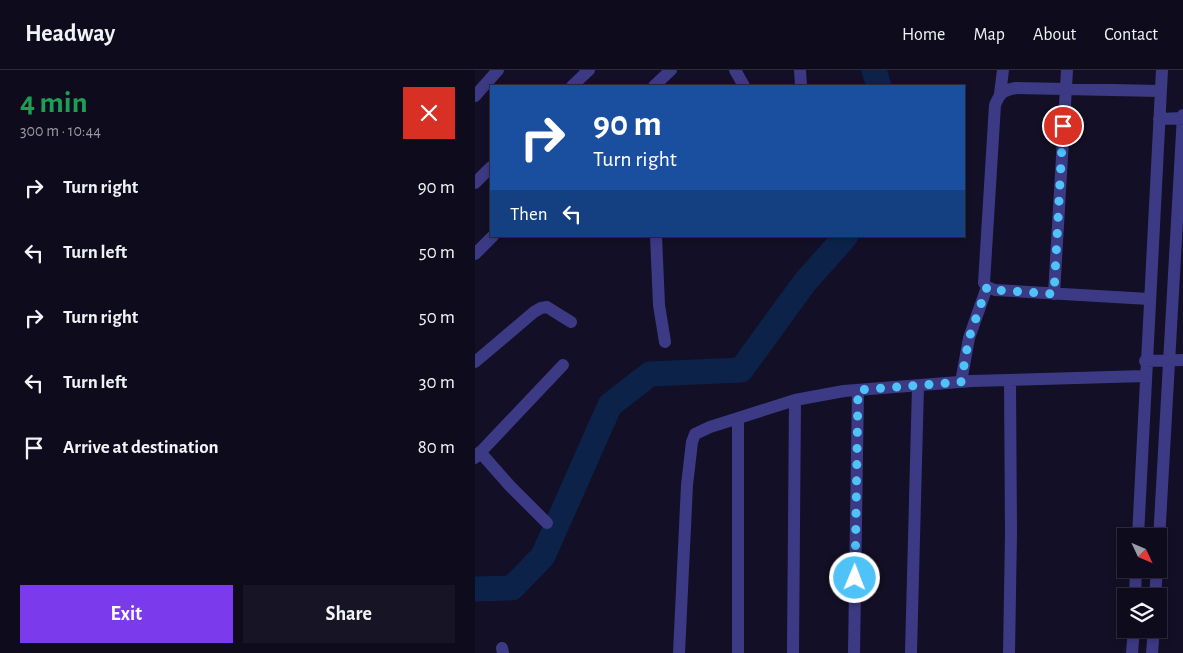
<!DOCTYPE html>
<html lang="en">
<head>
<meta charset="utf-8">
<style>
	:root { --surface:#0e0b1c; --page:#171425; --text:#f1f3f6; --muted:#9b9ba3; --line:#2e2b3b; --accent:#7c3aed }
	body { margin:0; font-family:"Alegreya Sans",sans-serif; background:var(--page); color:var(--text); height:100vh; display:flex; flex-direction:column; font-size:19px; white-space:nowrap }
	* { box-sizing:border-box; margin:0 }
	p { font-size:16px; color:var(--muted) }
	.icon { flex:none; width:28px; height:28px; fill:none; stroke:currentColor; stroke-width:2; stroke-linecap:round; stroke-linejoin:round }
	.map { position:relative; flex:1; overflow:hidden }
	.drawer { display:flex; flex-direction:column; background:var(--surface); width:475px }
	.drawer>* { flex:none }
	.guide { position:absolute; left:15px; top:15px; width:475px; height:152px; border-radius:0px; box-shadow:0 2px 8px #0003,0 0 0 1px var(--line); background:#1a4fa0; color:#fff; overflow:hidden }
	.needle { width:32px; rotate:134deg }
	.buttons { position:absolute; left:642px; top:458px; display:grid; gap:10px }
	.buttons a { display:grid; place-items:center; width:50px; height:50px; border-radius:0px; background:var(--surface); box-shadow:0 2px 8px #0003,0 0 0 1px var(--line); font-size:25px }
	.pin { position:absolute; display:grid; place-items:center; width:42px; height:42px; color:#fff; margin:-21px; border:2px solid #fff; border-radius:50%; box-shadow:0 1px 5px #0007 }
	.me { position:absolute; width:55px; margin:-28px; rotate:1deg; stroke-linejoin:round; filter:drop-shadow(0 0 4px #0008) }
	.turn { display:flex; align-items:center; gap:18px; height:105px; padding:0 20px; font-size:22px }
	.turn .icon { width:65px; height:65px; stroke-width:2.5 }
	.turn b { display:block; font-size:35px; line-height:42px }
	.then { display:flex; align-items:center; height:48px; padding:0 20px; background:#0003; gap:10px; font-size:19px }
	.round { display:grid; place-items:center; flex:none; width:52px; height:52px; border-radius:0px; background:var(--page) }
	.headline { display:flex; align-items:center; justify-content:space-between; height:85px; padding:0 20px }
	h1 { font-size:30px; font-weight:600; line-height:38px; color:#1e9e55 }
	.action { display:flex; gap:10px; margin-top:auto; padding:10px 20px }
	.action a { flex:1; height:58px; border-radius:0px; background:var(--accent); color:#fff; font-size:20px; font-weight:600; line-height:58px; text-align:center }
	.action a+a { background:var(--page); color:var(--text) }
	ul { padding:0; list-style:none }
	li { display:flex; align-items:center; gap:15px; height:65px; padding:0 20px }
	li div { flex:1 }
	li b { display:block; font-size:19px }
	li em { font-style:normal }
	header { display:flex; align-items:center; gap:30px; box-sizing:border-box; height:70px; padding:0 25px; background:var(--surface); border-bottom:1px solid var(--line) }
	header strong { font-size:24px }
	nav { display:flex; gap:28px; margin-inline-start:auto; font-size:18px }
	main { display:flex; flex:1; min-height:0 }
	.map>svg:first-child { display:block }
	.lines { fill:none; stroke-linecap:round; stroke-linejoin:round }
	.river { stroke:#0c2248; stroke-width:25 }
	.minor { stroke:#3d3a85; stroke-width:12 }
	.route { stroke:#4fc3f7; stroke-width:9; stroke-dasharray:0 16.2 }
</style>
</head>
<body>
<header>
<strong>Headway</strong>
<nav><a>Home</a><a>Map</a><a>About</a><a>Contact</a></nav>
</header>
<main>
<section class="drawer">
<div class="headline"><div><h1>4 min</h1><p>300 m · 10:44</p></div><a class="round" style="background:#d93025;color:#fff"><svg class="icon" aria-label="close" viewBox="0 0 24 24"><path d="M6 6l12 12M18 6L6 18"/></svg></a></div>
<ul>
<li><svg class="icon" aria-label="right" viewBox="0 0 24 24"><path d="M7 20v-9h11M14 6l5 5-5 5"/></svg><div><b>Turn right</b></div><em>90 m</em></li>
<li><svg class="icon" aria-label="left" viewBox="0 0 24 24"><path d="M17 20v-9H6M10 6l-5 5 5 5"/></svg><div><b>Turn left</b></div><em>50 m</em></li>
<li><svg class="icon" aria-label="right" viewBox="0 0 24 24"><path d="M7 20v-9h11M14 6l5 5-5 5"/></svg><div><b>Turn right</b></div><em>50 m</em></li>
<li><svg class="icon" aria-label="left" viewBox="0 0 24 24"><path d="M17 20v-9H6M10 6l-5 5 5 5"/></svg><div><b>Turn left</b></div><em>30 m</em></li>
<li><svg class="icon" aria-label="arrive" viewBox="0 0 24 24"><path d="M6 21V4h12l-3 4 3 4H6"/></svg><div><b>Arrive at destination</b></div><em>80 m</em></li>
</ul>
<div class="action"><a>Exit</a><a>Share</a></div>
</section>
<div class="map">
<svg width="708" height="583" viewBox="0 0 708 583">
	<rect width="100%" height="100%" fill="#130f26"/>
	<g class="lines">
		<path class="river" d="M399,0L404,16
			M0,519L37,518L68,486L135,335L175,304L266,300L330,212L371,166"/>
		<path class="minor" d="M260,0L269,16
			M325,0L326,16
			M97,16L114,0
			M179,16L196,0
			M525,24L528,0
			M0,26L23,0
			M684,49L708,48
			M0,113L16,97
			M181,166L184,235L190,272
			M0,184L18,166
			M579,224L592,0
			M674,229L520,220L512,217L509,213L520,35C525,23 528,20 541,18L685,21
			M670,291L708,290
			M0,292L59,242L66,238L72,237L96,252
			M486,312L494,268L512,217
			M5,382L35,416L72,453
			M0,388L88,295
			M663,466L687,0
			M684,470L708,45
			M660,526L661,499
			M680,526L682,499
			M27,578L28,583
			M204,583L212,415L217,372L220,364L235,357L320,330L369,321L497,311L670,306
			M263,583V348
			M318,583L320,330
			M379,583L383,320
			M436,583L443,316
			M534,583L536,463L535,310
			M657,583L659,559
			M677,583L679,559"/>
	</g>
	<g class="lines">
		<path class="route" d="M380,508L383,320L486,312L494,268L512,217L520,220L579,224L588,56"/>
	</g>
</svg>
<div class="buttons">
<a><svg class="needle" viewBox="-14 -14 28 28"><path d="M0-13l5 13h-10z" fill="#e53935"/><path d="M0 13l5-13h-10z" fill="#9b9ba3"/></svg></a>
<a><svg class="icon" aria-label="layers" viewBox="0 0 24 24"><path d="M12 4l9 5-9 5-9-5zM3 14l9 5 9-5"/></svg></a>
</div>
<div class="pin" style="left:588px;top:56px;background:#d93025"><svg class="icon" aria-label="arrive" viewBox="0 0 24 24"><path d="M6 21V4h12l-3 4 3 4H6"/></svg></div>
<svg class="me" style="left:380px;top:508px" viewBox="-20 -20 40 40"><circle r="17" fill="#4fc3f7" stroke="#fff" stroke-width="3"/><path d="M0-11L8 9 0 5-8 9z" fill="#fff"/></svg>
<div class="guide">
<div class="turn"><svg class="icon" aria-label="right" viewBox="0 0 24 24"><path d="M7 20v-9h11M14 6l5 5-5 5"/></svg><div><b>90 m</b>Turn right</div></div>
<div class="then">Then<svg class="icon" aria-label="left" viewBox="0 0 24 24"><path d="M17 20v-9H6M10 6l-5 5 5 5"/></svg></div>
</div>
</div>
</main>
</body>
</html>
